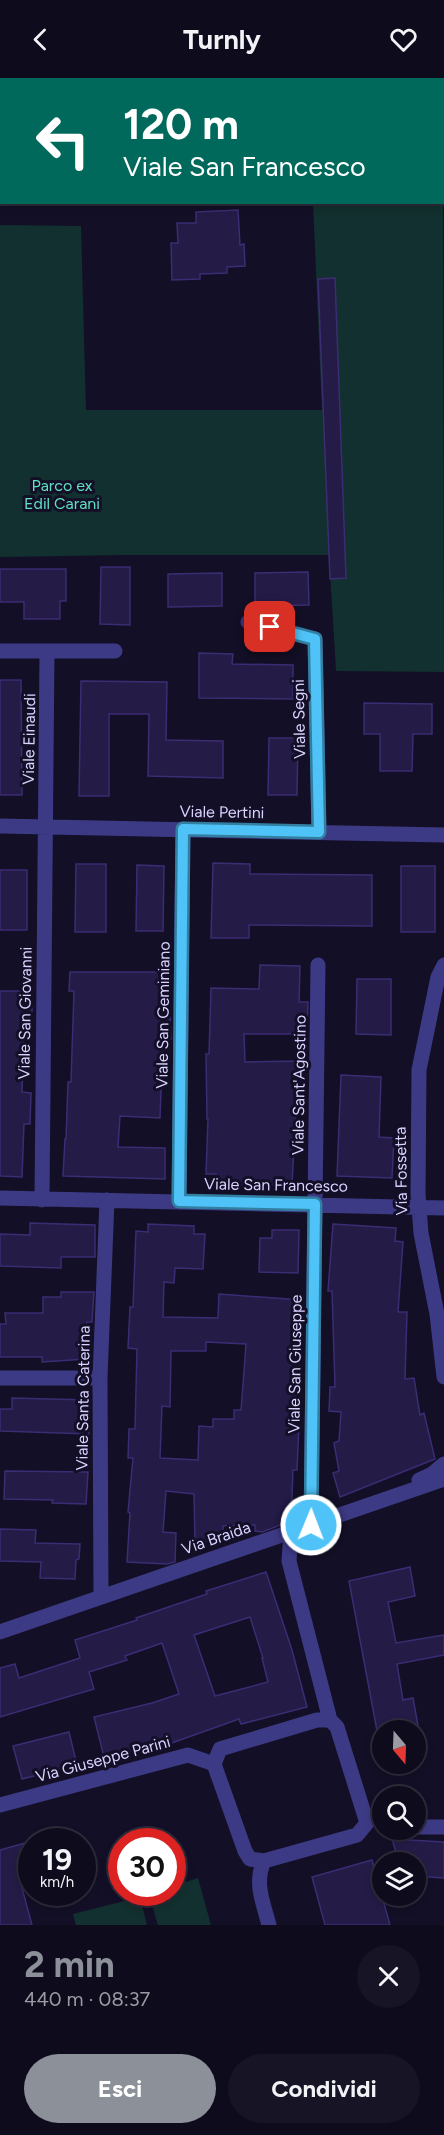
<!DOCTYPE html>
<html lang="it">
<head>
<meta charset="utf-8">
<style>
	:root { --surface:#0e0b1c; --page:#171425; --text:#f1f3f6; --muted:#9b9ba3; --line:#2e2b3b; --accent:#8c9099 }
	body { margin:0; font-family:Figtree,sans-serif; background:var(--page); color:var(--text); height:100vh; display:flex; flex-direction:column; font-size:22px; white-space:nowrap }
	* { box-sizing:border-box; margin:0 }
	p { font-size:20px; color:var(--muted) }
	.icon { flex:none; width:33px; height:33px; fill:none; stroke:currentColor; stroke-width:2; stroke-linecap:round; stroke-linejoin:round }
	.map { position:relative; height:1847px; overflow:hidden }
	.details { display:flex; flex-direction:column; background:var(--surface); flex:1 }
	.details>* { flex:none }
	.guide { position:absolute; left:0px; top:0px; width:444px; height:126px; box-shadow:0 3px 9px #0003,0 0 0 2px var(--line); background:#00695c; color:#fff; overflow:hidden }
	.needle { width:39px; rotate:161deg }
	.buttons { position:absolute; left:372px; top:1642px; display:grid; gap:12px }
	.buttons a { display:grid; place-items:center; width:54px; height:54px; border-radius:50%; background:var(--surface); box-shadow:0 3px 9px #0003,0 0 0 2px var(--line); font-size:30px }
	.speed { position:absolute; left:18px; top:1750px; display:flex; gap:12px; font-size:30px; font-weight:700; text-align:center }
	.speed>* { display:grid; place-content:center; width:78px; height:78px; border-radius:50%; background:var(--surface); box-shadow:0 3px 9px #0003,0 0 0 2px var(--line); line-height:1 }
	.speed small { font-size:15px; font-weight:400 }
	.speed .limit { border:9px solid #d22; background:#fff; color:#111 }
	.pin { position:absolute; display:grid; place-items:center; width:51px; height:51px; color:#fff; margin:-26px; border-radius:12px; box-shadow:0 3px 9px #0006 }
	.me { position:absolute; width:66px; margin:-33px; rotate:1deg; stroke-linejoin:round; filter:drop-shadow(0 0 4px #0008) }
	.turn { display:flex; align-items:center; gap:21px; height:126px; padding:0 24px; font-size:27px }
	.turn .icon { width:78px; height:78px; stroke-width:2.5 }
	.turn b { display:block; font-size:42px; line-height:51px }
	.round { display:grid; place-items:center; flex:none; width:63px; height:63px; border-radius:32px; background:var(--page) }
	.headline { display:flex; align-items:center; justify-content:space-between; height:102px; padding:0 24px }
	h1 { font-size:36px; font-weight:700; line-height:45px; color:var(--accent) }
	.cta { display:flex; gap:12px; margin-top:auto; padding:12px 24px }
	.cta a { flex:1; height:69px; border-radius:36px; background:var(--accent); color:#fff; font-size:24px; font-weight:700; line-height:69px; text-align:center }
	.cta a+a { background:var(--page); color:var(--text) }
	header { display:flex; justify-content:space-between; align-items:center; height:78px; padding:0 24px; background:var(--surface); font-size:27px; font-weight:700 }
	.map>svg:first-child { display:block }
	.green { fill:#12302f }
	.building { fill:#241b47; stroke:#3b2d73; stroke-width:1.5; fill-rule:evenodd }
	.lines { fill:none; stroke-linecap:round; stroke-linejoin:round }
	.minor { stroke:#3d3a85; stroke-width:15 }
	.route-casing { stroke:#337fa1; stroke-width:15 }
	.route { stroke:#4fc3f7; stroke-width:10 }
	.labels { text-anchor:middle; dominant-baseline:central; stroke-width:6; stroke-linejoin:round; paint-order:stroke }
	.park-label { font-size:16px; fill:#5fe0c0; stroke:#130f26 }
	.street-label { font-size:16px; fill:#d9d4ff; stroke:#130f26 }
</style>
</head>
<body>
<header><svg class="icon" aria-label="back" viewBox="0 0 24 24"><path d="M15 5l-7 7 7 7"/></svg>Turnly<svg class="icon" aria-label="heart" viewBox="0 0 24 24"><path d="M12 20l-8-8c-3-5 5-10 8-4 3-6 11-1 8 4z"/></svg></header>
<div class="map">
<svg width="444" height="1847" viewBox="0 0 444 1847">
	<rect width="100%" height="100%" fill="#130f26"/>
	<path class="green" d="M443,96L444,594L336,593L329,477H125L0,479V147L81,148L86,332H322L313,125L442,124Z
		M198,1800L211,1847H158L148,1815H172L173,1808Z
		M140,1819L147,1847H76L73,1836Z"/>
	<path class="building" d="M238,132L240,167L244,166L245,188L227,189V195L200,196V201L172,202L171,165H178L177,145H196V134Z
		M335,200L346,500L330,501L318,201Z
		M101,489H130V547L100,546Z
		M0,491H66V523H60V541H24V524H0Z
		M308,494L309,527L255,528V495Z
		M222,495V528L168,529V496Z
		M199,575L233,576L232,586L293,587V621L199,620Z
		M0,602H21L22,717H0Z
		M81,603L167,604L166,662L223,663V700L148,698L149,636H109V718H79Z
		M364,625L432,626V656H413L412,693H380V656H364Z
		M269,660H298L297,717H268Z
		M213,785L250,786V796L372,797V848L249,847V860H211Z
		M76,786H106V854H75Z
		M137,787L164,788L163,853H136Z
		M401,788H435V854H401Z
		M0,792H27V852H0Z
		M260,887L300,888L299,924H308L307,956H244L245,984L300,983V1031H296L292,1107H215L216,1096H206L208,1041H207L206,976H209L211,910L259,911Z
		M70,894H168V938H170L171,961H164L165,986H162L160,1040L120,1038L118,1069L165,1070V1101L63,1098L65,1061H66L68,1004H71L74,913H69Z
		M357,901H391V957L356,956Z
		M0,913H32V946H24L22,1014L31,1015L30,1046H24L22,1099L0,1098Z
		M341,997L381,999L379,1059L394,1060L392,1100L337,1098Z
		M30,1145L95,1147V1179H61V1190L0,1188V1156L30,1157Z
		M148,1146L194,1148V1156H205L203,1191L175,1190L174,1205L164,1204L163,1239L218,1240L219,1216L301,1222L296,1284H299L295,1344L299,1345L297,1392H293L291,1443L262,1454L255,1453V1447L223,1448V1463L195,1464L194,1416L166,1413L163,1454L176,1455L175,1484L167,1486L127,1484L130,1435L128,1434L133,1380H128L129,1351H135L137,1271L128,1270L130,1229H133L136,1153L148,1154ZM206,1264L246,1266L241,1332H234V1341H213V1349L199,1348L198,1382L160,1380L162,1328L170,1329L171,1273H206Z
		M333,1146L396,1150L395,1163L403,1164L398,1234H407L405,1301L414,1300L420,1337L424,1335L435,1381L340,1419L333,1395L339,1393L334,1365L339,1363L341,1334L329,1333L330,1309H335L332,1213H328Z
		M272,1152H299L298,1195L259,1194L260,1160H272Z
		M61,1214H94L92,1244H87L86,1281L42,1284V1279H0V1246H6L5,1235H43V1219H61Z
		M12,1320L89,1322V1356L0,1353V1331H12Z
		M5,1393L88,1394L86,1426L52,1425L53,1422L4,1421Z
		M0,1451L36,1452L35,1465L80,1466L79,1481L76,1482L75,1501L40,1500L41,1484L0,1483Z
		M410,1489L415,1518L388,1524L396,1565L444,1557V1577L397,1586L403,1622L413,1620L419,1653H377L349,1503Z
		M266,1494L292,1572L307,1629L241,1646L239,1641L166,1667L165,1665L104,1679L94,1639L152,1625L179,1616L162,1565L125,1578L127,1582L89,1594L94,1611L0,1639V1590L15,1586L19,1600L80,1580L75,1562L137,1542L136,1540L207,1516L206,1513ZM250,1539L263,1580H262L268,1604L215,1618L194,1557Z
		M69,1654L77,1687L22,1701L13,1668Z
		M392,1761L444,1764V1800L416,1798V1785H399Z
		M32,1763V1795L19,1799L32,1847H0V1772Z
		M372,1782L390,1847H325L312,1799Z"/>
	<g class="lines">
		<path class="minor" d="M367,0L375,2
			M442,17H444
			M248,544L315,561L319,754
			M0,573H115
			M0,748L444,757
			M444,887L438,899L419,992L418,1116L421,1155L437,1236L444,1299
			M0,1120L444,1130
			M42,1122L47,574
			M179,1123L183,751
			M0,1300H100
			M419,1402L432,1396L444,1386
			M311,1447L318,887
			M291,1454L289,1483L330,1642
			M101,1518L100,1300L107,1122
			M0,1554L444,1401
			M317,1642H330L337,1649L367,1745L357,1757L264,1783L250,1781L245,1773L214,1686L220,1671Z
			M0,1727L188,1677L214,1686
			M416,1749H444
			M264,1783C254,1805 263,1824 269,1847"/>
	</g>
	<g class="lines">
		<defs>
			<path id="route" d="M270,549L315,561L319,754L183,751L179,1123L315,1126L311,1447"/>
		</defs>
		<use href="#route" class="route-casing"/>
		<use href="#route" class="route"/>
	</g>
	<g class="labels">
		<g class="park-label">
			<text x="62" y="407">Parco ex<tspan x="62" dy="18">Edil Carani</tspan></text>
		</g>
		<g class="street-label">
			<text transform="translate(299 641) rotate(-91)">Viale Segni</text>
			<text transform="translate(29 661) rotate(-89)">Viale Einaudi</text>
			<text transform="translate(222 734) rotate(1)">Viale Pertini</text>
			<text transform="translate(25 935) rotate(-89)">Viale San Giovanni</text>
			<text transform="translate(163 937) rotate(-89)">Viale San Geminiano</text>
			<text transform="translate(299 1007) rotate(-89)">Viale Sant'Agostino</text>
			<text transform="translate(401 1093) rotate(-91)">Via Fossetta</text>
			<text transform="translate(276 1107) rotate(1)">Viale San Francesco</text>
			<text transform="translate(295 1286) rotate(-89)">Viale San Giuseppe</text>
			<text transform="translate(83 1320) rotate(-89)">Viale Santa Caterina</text>
			<text transform="translate(216 1460) rotate(-19)">Via Braida</text>
			<text transform="translate(103 1681) rotate(-15)">Via Giuseppe Parini</text>
		</g>
	</g>
</svg>
<div class="buttons">
<a><svg class="needle" viewBox="-14 -14 28 28"><path d="M0-13l5 13h-10z" fill="#e53935"/><path d="M0 13l5-13h-10z" fill="#9b9ba3"/></svg></a>
<a><svg class="icon" aria-label="search" viewBox="0 0 24 24"><circle cx="10" cy="10" r="6"/><path d="M15 15l6 6"/></svg></a>
<a><svg class="icon" aria-label="layers" viewBox="0 0 24 24"><path d="M12 4l9 5-9 5-9-5zM3 14l9 5 9-5"/></svg></a>
</div>
<div class="speed"><div>19<small>km/h</small></div><div class="limit">30</div></div>
<div class="pin" style="left:270px;top:549px;background:#d93025"><svg class="icon" aria-label="arrive" viewBox="0 0 24 24"><path d="M6 21V4h12l-3 4 3 4H6"/></svg></div>
<svg class="me" style="left:311px;top:1447px" viewBox="-20 -20 40 40"><circle r="17" fill="#4fc3f7" stroke="#fff" stroke-width="3"/><path d="M0-11L8 9 0 5-8 9z" fill="#fff"/></svg>
<div class="guide">
<div class="turn"><svg class="icon" aria-label="left" viewBox="0 0 24 24"><path d="M17 20v-9H6M10 6l-5 5 5 5"/></svg><div><b>120 m</b>Viale San Francesco</div></div>
</div>
</div>
<section class="details">
<div class="headline"><div><h1>2 min</h1><p>440 m · 08:37</p></div><a class="round"><svg class="icon" aria-label="close" viewBox="0 0 24 24"><path d="M6 6l12 12M18 6L6 18"/></svg></a></div>
<div class="cta"><a>Esci</a><a>Condividi</a></div>
</section>
</body>
</html>
